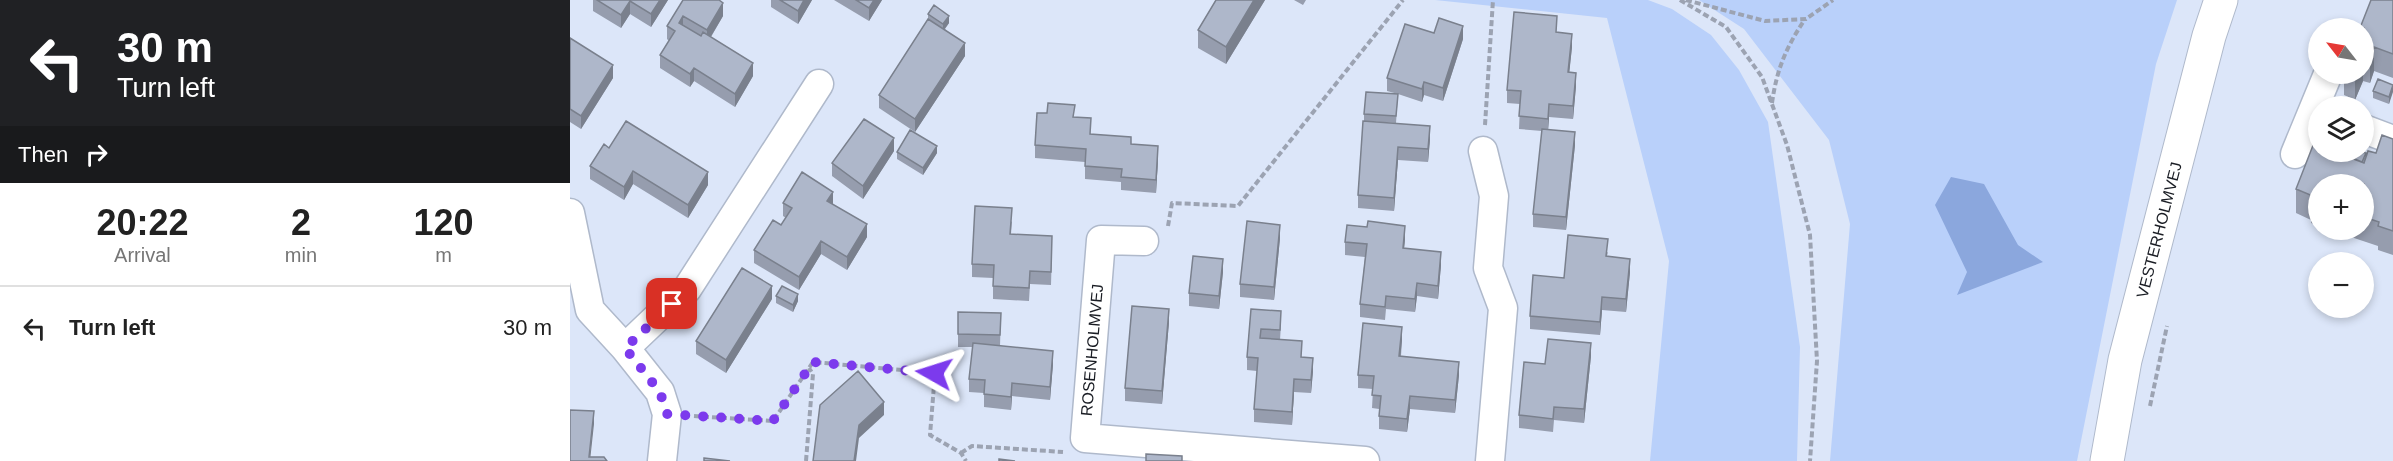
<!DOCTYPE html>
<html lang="en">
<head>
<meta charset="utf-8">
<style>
	:root { --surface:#fff; --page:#f6f6f6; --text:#222; --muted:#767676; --line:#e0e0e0 }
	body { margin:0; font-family:Arial,sans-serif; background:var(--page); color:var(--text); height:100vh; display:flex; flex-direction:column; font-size:22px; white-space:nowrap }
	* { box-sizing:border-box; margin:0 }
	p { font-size:20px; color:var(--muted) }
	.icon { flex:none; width:33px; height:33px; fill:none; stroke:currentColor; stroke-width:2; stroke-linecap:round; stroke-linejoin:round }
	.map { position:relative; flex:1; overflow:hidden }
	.drawer { display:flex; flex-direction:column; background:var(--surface); width:570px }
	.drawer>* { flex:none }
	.top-card { background:#202124; color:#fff; overflow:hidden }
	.needle { width:39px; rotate:301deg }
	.buttons { position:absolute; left:1738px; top:18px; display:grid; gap:12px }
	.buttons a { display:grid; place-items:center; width:66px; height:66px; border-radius:50%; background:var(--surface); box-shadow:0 3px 9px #0003; font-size:30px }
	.pin { position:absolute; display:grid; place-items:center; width:51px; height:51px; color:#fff; margin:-26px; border-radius:12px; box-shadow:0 3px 9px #0006 }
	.me { position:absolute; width:66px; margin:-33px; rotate:276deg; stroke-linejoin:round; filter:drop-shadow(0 0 4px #0008) }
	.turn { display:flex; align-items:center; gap:21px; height:126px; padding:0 18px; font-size:27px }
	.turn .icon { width:78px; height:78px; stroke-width:2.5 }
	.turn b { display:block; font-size:42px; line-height:51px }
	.then { display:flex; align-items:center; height:57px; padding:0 18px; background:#0003; gap:12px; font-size:22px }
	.eta { display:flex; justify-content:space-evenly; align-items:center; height:102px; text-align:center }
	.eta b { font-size:36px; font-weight:800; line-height:42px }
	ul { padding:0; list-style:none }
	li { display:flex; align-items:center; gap:18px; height:84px; padding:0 18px; border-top:2px solid var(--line) }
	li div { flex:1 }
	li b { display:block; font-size:22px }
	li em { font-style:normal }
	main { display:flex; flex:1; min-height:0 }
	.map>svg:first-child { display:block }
	.green { fill:#b9d0fa }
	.water { fill:#8ba7dd }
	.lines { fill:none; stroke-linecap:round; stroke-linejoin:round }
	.street-casing { stroke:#afb9cb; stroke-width:31 }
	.secondary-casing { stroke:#afb9cb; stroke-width:35 }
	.path { stroke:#9ca3b2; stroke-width:4; stroke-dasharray:6 3; stroke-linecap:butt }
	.street { stroke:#fff; stroke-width:28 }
	.secondary { stroke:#fff; stroke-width:33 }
	.wall { fill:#969dae }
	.shaded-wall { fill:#7a808d }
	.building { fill:#aeb7ca; stroke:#7a808d; stroke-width:1.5 }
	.route { stroke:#7c3aed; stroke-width:10; stroke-dasharray:0 18 }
	.labels { text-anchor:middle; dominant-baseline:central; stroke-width:5; stroke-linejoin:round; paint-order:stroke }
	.street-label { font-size:16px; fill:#1a1d24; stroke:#fff }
</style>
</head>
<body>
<main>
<section class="drawer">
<div class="top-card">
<div class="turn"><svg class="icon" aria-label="left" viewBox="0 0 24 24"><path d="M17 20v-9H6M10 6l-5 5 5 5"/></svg><div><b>30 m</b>Turn left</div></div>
<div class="then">Then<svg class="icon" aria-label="right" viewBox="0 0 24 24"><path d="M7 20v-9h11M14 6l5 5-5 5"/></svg></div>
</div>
<div class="eta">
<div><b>20:22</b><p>Arrival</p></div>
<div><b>2</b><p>min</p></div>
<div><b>120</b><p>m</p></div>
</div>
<ul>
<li><svg class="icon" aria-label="left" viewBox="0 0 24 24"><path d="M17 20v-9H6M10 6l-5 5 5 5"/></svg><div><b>Turn left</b></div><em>30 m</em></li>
</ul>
</section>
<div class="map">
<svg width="1823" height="461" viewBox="0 0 1823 461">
	<rect width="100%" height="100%" fill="#dce6f9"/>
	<path class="green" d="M865,0H1078L1102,9L1141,35L1169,70L1198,122L1230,347L1227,461H1080L1099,261L1037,18Z
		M1129,0H1607L1586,64L1507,461H1260L1280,224L1259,140L1174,29Z"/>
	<path class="water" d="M1381,177L1414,184L1448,245L1473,262L1387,295L1397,272L1365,205Z"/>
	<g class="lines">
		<defs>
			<path id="street" d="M1794,129L1823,140
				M913,151L924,196L918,268L933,308L920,461
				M1725,154L1758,74
				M0,213L20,310L55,348L90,392L97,414L92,461
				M574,241L531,240L515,438L795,461
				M55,348L117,289L249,84"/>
			<g id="secondary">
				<path id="s1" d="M1537,461L1555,360L1639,36L1651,0"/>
			</g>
		</defs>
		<use href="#street" class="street-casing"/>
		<use href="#secondary" class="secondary-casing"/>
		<path class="path" d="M1110,0L1156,27L1192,77L1217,145L1240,235L1247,361L1240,461
			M1116,0L1195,21L1236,19L1263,0
			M1202,103C1207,68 1216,48 1235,19
			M915,125L923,0
			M598,226L602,203L668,206L833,0
			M1580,406L1597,326
			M124,416L203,421L243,362L365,373L360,435L391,453L396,461
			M391,453L402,446L493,452
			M236,461L243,374L239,368"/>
		<use href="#street" class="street"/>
		<use href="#secondary" class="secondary"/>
	</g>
	<path class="wall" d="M23,0H98L81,27L60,14L51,28L23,11Z
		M113,0L153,16L141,37L183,76L165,107L124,81L120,87L90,68V55L99,41L97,39V26Z
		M201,0H242L228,24L201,7Z
		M264,0H312L299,21Z
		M646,0H695L656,64L628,48V30Z
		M724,0H736L733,5Z
		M1823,0V78L1804,71L1800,83L1793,81L1785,100L1774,95V74H1794V28L1820,1Z
		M358,14L379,23L375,29L395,56L345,132L309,108V95L358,20Z
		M987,32L1002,47L999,73L1006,86L1003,119L979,117L978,129L1005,145L996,230L963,227V214L972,131L949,129L950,104L937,103V90Z
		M864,33L893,39L873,101L854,95L852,102L828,94L826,123L794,121V114L828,94L817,91V78Z
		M0,38L43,78L11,129L0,122Z
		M1823,85L1819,104L1803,98V91Z
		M505,117L521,134L561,144L588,159L586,193L551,190V182L515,179V162L465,158V145Z
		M793,121L860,139L858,162L828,160L824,211L788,208V195Z
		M1823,139V255L1808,250V246L1760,230H1794V184H1749V226L1741,223V220L1726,213V189L1768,152V153L1777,156L1796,158L1806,153Z
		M39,148L138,185L118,218L63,184L54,200L20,179V166Z
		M324,151L293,199L262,176V163Z
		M327,152L367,153L353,175L327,159Z
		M213,203L263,204L297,237L277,270L251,254L229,290L184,263V250L211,225L216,218L213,216Z
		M442,221L441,234L482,249L481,285L460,284L459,301L423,299V278L402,277V264Z
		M710,238L704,300L670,297V284Z
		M835,239L834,248L871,265L868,299L847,296L845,312L816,309L815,320L790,317V304L795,257L775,255V242Z
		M1038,252L1037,256L1060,272L1056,312L1032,310L1030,335L960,329V316L994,278Z
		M653,272L649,309L619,306V293Z
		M206,296L228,301L223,312L206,303Z
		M202,299L156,373L126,354V341Z
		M681,309L711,324L710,340L732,357L743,371L741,393L724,392L722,425L684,422V409L687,371L677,370V357Z
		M388,312L431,313L430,346L483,364L480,400L442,396L441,410L414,407V393L399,392V379L403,347H388Z
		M599,322L592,404L555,401V388Z
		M832,340L831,356L889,375L885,413L840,409L837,432L809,429V409L802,408L803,389L788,388V375Z
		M1021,356L1014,423L984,420L983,432L949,428V415Z"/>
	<path class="shaded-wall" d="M90,0H98L81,27V14Z
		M234,0H242L228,24V11Z
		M304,0H312L299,21V8Z
		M684,0H695L656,64V47Z
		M60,1V14L51,28V15Z
		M153,3V16L137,43V30Z
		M113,16V29L109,23Z
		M379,16V23L373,31V24Z
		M893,26V39L873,101V88Z
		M1002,34V47L998,85V72Z
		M395,43V56L345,132V119Z
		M1804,47V71L1800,83V59Z
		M183,63V76L165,107V94Z
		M43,65V78L11,129V116Z
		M124,68V81L120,87V74Z
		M1006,73V86L1003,119V106Z
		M1786,74H1793V81L1785,100V76Z
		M854,82V95L852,102V89Z
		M1823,85V92L1819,104V97Z
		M979,104V117L978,132V119Z
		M860,126V139L858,162V149Z
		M1005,132V145L996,230V217Z
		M324,138V151L293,199V186Z
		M367,146V153L353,175V168Z
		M588,146V159L586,193V180Z
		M828,147V160L824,211V198Z
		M63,171V184L54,200V187Z
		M138,172V185L118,218V205Z
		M263,192V205L257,201Z
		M297,224V237L277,270V257Z
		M710,225V238L704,300V287Z
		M835,226V239L833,261V248Z
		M251,241V254L229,290V277Z
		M871,252V265L868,299V286Z
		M653,259V272L649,309V296Z
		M1060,259V272L1056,312V299Z
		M847,283V296L845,312V299Z
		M202,286V299L156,373V360Z
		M228,294V301L223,312V305Z
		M1032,297V310L1030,335V322Z
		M599,309V322L592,404V391Z
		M832,327V340L829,369V356Z
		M1021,343V356L1014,423V409Z
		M483,351V364L480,400V387Z
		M743,358V371L741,393V380Z
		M889,362V375L885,413V400Z
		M724,379V392L722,425V412Z
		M442,383V396L441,410V397Z
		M840,396V409L837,432V419Z
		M314,402V415L289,438L286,461H284L289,425Z
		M24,411V424L20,461H19Z"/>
	<path class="building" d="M27,0H90L81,14L60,1L51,15Z
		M113,0H149L153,3L137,30L113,16L109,23L131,36L133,32L183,63L165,94L124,68L120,74L90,55L105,31L97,26Z
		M210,0H234L228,11Z
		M286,0H304L299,8Z
		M646,0H684L656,47L628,30Z
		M1801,0H1823V54L1804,47L1800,59L1794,57V28H1790Z
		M364,5L379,16L373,24L358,14Z
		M944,12L987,16L986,32L1002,34L998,72L1006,73L1003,106L979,104L978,119L949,116L951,91L937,90Z
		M869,18L893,26L873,88L854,82L852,89L817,78L835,24L864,33Z
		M358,19L395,43L345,119L309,95Z
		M0,38L43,65L11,116L0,109Z
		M1808,79L1823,85L1819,97L1803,91Z
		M796,92L828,94L826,116L794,114Z
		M478,103L505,105L503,117L521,118L520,134L561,137V144L588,146L586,180L551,177L552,169L515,166L516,149L465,145L467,113H477Z
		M294,119L324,138L293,186L262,163Z
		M56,121L138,172L118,205L63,171L54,187L20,166L34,144L39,148Z
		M793,121L860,126L858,149L828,147L824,198L788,195Z
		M972,129L1005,132L996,217L963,214Z
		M340,130L367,146L353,168L327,152Z
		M1749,130V152H1765L1794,163L1798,151L1806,153L1812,135L1823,139V231L1808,226L1809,222L1794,217V184H1749V202L1741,199L1743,196L1726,189Z
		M1779,152H1791L1796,153L1792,162L1777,156Z
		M232,172L263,192L257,201L297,224L277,257L251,241L229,277L184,250L203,220L211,225L222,208L213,203Z
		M405,206L442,208L440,234L482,236L481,272L460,271L459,288L423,286L424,265L402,264Z
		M677,221L710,225L704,287L670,284Z
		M798,221L835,226L833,248L871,252L868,286L847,283L845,299L816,296L815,307L790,304L797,244L775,242L777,225L797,227Z
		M998,235L1038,239L1036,256L1060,259L1056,299L1032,297L1030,322L960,316L963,275L994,278Z
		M623,256L653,259L649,296L619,293Z
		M172,268L202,286L156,360L126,341Z
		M212,286L228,294L223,305L206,296Z
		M562,306L599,309L592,391L555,388Z
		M681,309L711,311L710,330L691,329L690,338L732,341L731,357L743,358L741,380L724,379L722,412L684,409L688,358L677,357Z
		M388,312L431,313L430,335L388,334Z
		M793,323L832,327L829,356L889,362L885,400L840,396L837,419L809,416L811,396L802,395L804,376L788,375Z
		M978,339L1021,343L1014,409L984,407L983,419L949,415L954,362L975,364Z
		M403,343L483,351L480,387L442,383L441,397L414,394L415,380L399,379Z
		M288,371L314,402L289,425L284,461H243L250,405Z
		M0,410L24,411L19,457H34L37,461H0Z
		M576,454L612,456V461H576Z
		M134,458L160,461H134Z
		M429,459L445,461H429Z"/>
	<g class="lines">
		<path class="route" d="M102,304L55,348L90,392L97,414L203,421L243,362L364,373"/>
	</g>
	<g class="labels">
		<g class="street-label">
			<text stroke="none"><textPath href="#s1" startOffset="237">VESTERHOLMVEJ</textPath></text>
			<text transform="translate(522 350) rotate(-85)">ROSENHOLMVEJ</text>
		</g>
	</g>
</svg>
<div class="buttons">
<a><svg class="needle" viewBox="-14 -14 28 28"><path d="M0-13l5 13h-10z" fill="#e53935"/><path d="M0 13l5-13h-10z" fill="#767676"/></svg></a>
<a><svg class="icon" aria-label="layers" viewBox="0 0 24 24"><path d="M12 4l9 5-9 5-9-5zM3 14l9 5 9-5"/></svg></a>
<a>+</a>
<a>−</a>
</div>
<div class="pin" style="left:102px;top:304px;background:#d93025"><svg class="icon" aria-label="arrive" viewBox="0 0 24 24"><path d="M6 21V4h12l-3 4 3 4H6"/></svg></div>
<svg class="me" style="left:364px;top:373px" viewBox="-20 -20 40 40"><path d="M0-17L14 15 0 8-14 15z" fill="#7c3aed" stroke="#fff" stroke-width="4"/></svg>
</div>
</main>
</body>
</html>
